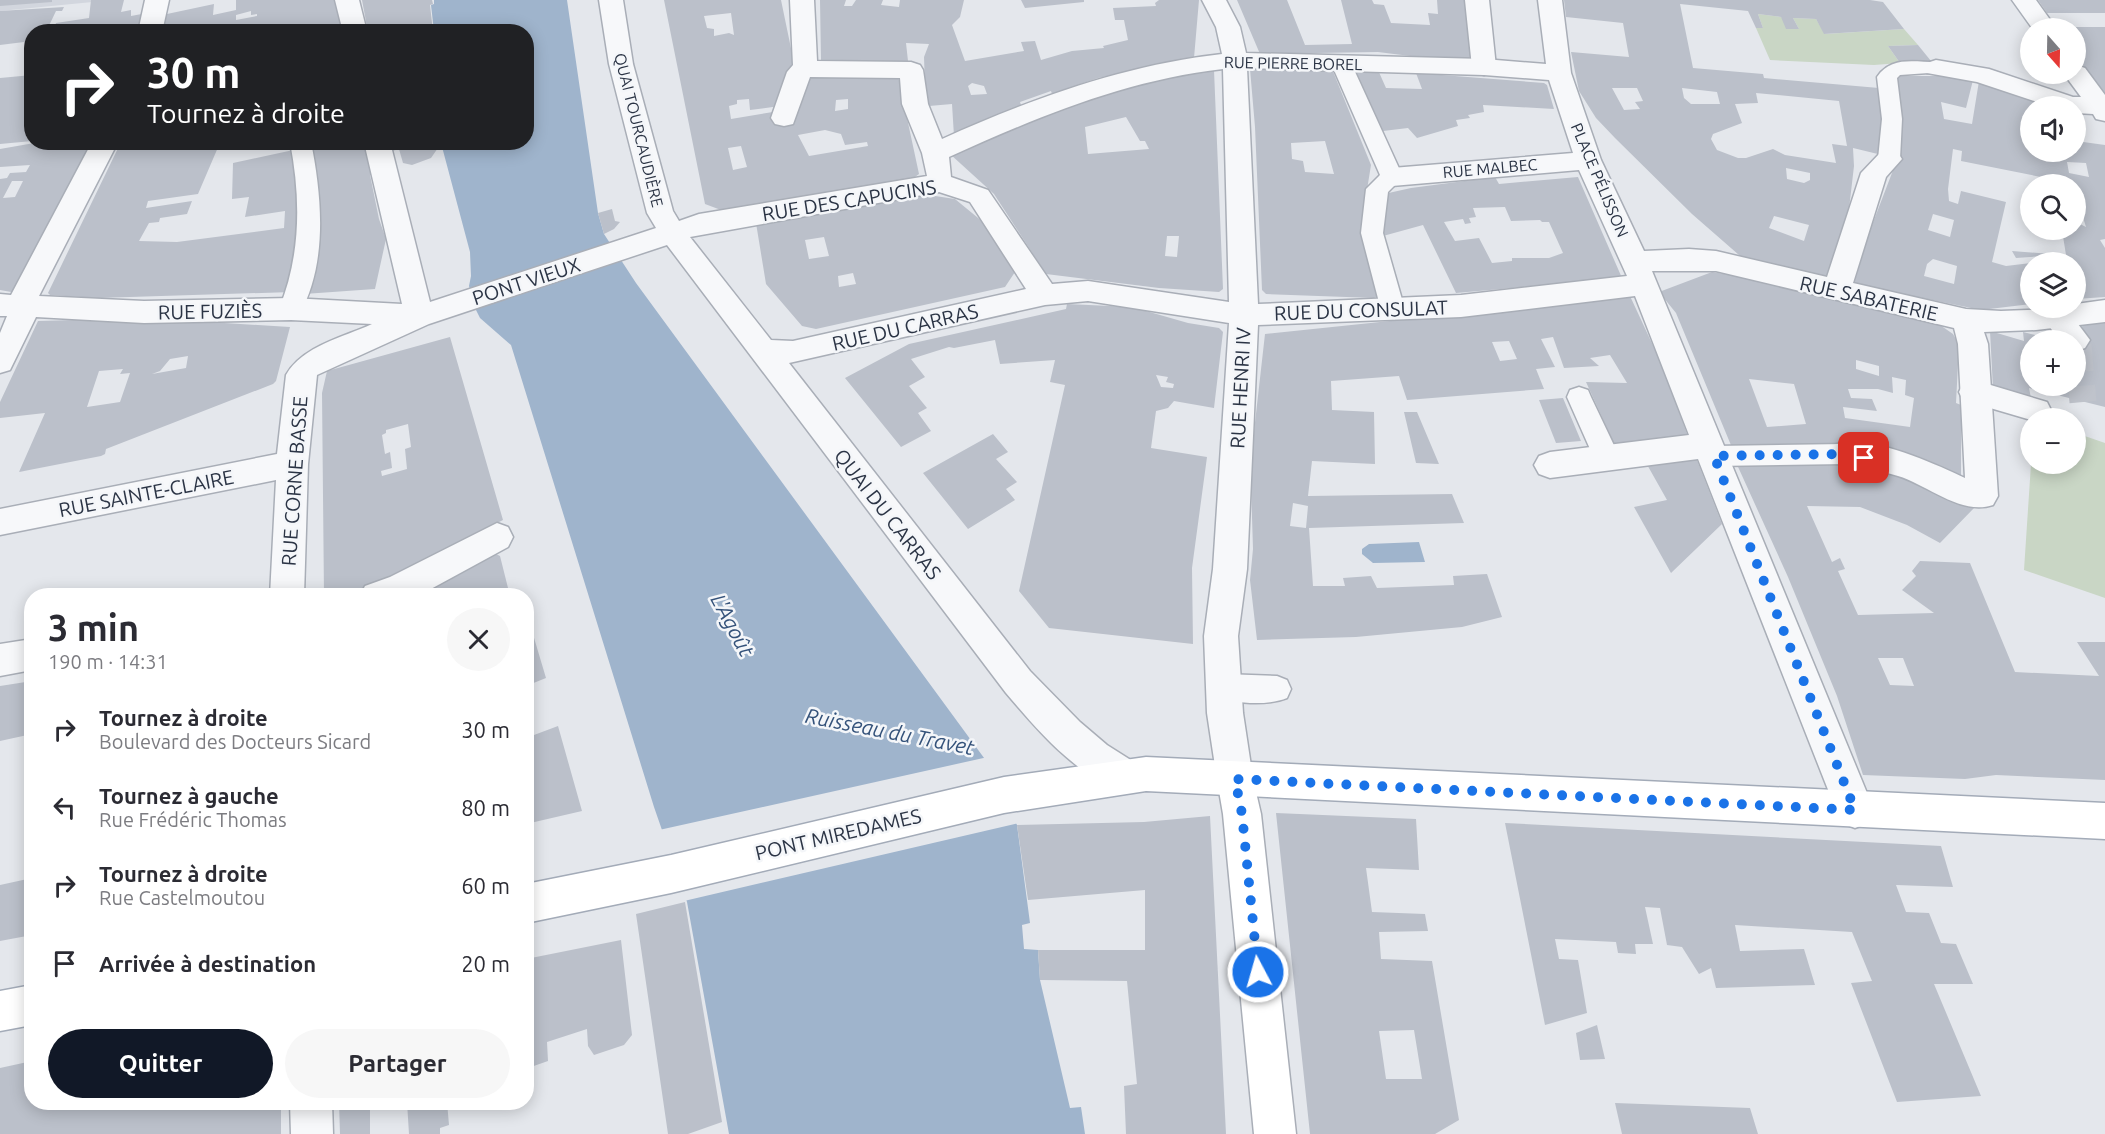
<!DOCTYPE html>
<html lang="fr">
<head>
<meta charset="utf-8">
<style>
	:root { --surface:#fff; --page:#f7f7f7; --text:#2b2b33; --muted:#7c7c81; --accent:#111827 }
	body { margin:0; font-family:Ubuntu,sans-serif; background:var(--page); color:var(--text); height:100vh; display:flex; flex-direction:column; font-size:22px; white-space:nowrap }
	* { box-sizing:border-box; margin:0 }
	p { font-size:20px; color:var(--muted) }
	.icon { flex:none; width:33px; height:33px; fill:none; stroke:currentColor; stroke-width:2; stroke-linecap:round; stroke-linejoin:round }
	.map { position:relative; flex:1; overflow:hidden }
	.side { position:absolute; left:24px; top:588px; width:510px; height:522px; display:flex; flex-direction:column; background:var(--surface); border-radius:24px; box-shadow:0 3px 15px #0003 }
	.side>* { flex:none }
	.hud { position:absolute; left:24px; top:24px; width:510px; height:126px; border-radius:24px; box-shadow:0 3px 15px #0003; background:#202124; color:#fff; overflow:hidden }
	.needle { width:39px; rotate:160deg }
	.controls { position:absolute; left:2020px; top:18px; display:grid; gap:12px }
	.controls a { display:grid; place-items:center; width:66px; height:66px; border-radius:50%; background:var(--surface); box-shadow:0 3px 15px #0003; font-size:30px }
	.pin { position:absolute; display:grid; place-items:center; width:51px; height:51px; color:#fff; margin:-26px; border-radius:12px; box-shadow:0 3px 9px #0006 }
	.me { position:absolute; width:66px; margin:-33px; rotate:354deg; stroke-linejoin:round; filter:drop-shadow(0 0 4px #0008) }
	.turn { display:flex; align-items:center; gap:21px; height:126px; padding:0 24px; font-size:27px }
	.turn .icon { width:78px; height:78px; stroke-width:2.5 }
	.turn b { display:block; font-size:42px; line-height:51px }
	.round { display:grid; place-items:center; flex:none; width:63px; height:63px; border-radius:32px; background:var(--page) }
	.summary { display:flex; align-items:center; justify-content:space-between; height:102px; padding:0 24px }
	h1 { font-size:36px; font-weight:600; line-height:45px }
	.primary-button { display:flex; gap:12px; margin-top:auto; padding:12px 24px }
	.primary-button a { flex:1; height:69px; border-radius:36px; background:var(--accent); color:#fff; font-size:24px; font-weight:600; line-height:69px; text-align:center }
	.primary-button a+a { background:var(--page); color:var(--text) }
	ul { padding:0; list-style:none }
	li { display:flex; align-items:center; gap:18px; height:78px; padding:0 24px }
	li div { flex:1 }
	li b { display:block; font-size:22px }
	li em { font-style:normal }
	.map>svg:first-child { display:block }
	.built { fill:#d2d6de }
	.green { fill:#c9d6c5 }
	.water { fill:#9fb4cc }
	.pier { fill:#e4e7ec }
	.building { fill:#bbc0ca; fill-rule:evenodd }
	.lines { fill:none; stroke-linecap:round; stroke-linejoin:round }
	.pedestrian-tunnel { stroke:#bfc3cb; stroke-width:27; stroke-dasharray:27 14; stroke-linecap:butt }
	.service-casing { stroke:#a9aeb7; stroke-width:3 }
	.pedestrian-casing { stroke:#a9aeb7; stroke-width:3 }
	.minor-casing { stroke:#a9aeb7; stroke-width:3 }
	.secondary-casing { stroke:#a9aeb7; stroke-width:3 }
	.primary-casing { stroke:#a3abb8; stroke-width:3 }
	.service { fill:#f7f8fa; fill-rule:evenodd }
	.pedestrian { fill:#f7f8fa; fill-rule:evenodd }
	.minor { fill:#f7f8fa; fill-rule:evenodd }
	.secondary { fill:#fff; fill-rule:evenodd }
	.primary { fill:#fff; fill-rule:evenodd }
	.route { stroke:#1a73e8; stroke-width:10; stroke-dasharray:0 18 }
	.labels { text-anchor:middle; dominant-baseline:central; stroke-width:5; stroke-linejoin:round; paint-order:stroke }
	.far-street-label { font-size:16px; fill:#2b3445; stroke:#f4f6f9 }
	.street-label { font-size:20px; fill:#2b3445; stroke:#f4f6f9 }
	.water-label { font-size:21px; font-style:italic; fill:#34527a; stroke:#f4f6f9 }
</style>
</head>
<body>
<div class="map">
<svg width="2105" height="1134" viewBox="0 0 2105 1134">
	<rect width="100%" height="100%" fill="#e4e7ec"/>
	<path class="built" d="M0,0H113L0,11Z"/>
	<path class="green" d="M1758,14L1781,17L1799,29L1793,18L1816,19L1825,34L1904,29L1918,45L1888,46L1900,63L1874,65L1770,60L1756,28H1763Z
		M2076,433L2105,443V598L2024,570L2031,464H2076Z"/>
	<path class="water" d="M434,0H567L598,213L604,234L636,283L987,762L1017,825L1030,923L1022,925L1024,949L1038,950L1040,980L1070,1108L1081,1107L1085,1134H729L687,902L654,807L511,345L480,318L476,310L469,286L471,276L470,252L441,143L526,142V32L434,31L431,5L434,4Z
		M1419,542L1425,562L1373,563L1362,554V549L1369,544Z"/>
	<path class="pier" d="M988,757L1019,823L684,901L659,830Z"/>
	<path class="building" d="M0,0H52V2L0,6Z
		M91,0H124L121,12L131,10V16L147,13L143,32H53L56,23L89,18Z
		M236,0H334L343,32H246L245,27L232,32H162L167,14L214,4L213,15L236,10ZM251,11V15L257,14V16L236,20V15Z
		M362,0H432L433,4L430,5L433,32H368Z
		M664,0H781L793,58L786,94L780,106L750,110L749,99L737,100V104L729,106L731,119L779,111L808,76H898L919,174L915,177L721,210L705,204ZM731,13L734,35L729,33L714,36V29L707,28L704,16ZM848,99V109L835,111L836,100ZM825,130L841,134L845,145L867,142L868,146L809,156L798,135ZM741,146L747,167L733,170L728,148Z
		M820,0H846L844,6H852L856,0H883L881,5L899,7L900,0H964L960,17L952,25L965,61L1024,51L1021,42L1035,41L1041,60L1072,51L1104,48L1103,46L1128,40L1124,20H1115L1113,8L1156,6L1155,3L1159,0H1199L1194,58L1098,78L1052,94L1051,91L1020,102L1021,105H1027L954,136L952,104L929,106L925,86L924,57L929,44L906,43L908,61H821ZM972,83L984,86L987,94L971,95L968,86Z
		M1021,0H1084V2L1025,8Z
		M1237,0H1287L1305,45L1352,44L1341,0H1372L1374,4L1384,5L1391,23L1430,25L1428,13L1438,14L1437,0H1469L1475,58L1470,61L1442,60L1378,52L1260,54Z
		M1564,0H1870L1883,2L1904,29L1824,34L1816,19L1793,18L1799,29H1786L1781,17L1758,14L1763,28H1756L1748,11L1680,4L1693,68L1763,74L1764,78L1879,88L1885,119L1882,155L1853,148L1854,166L1847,226L1831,283L1747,262L1692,214L1615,138L1596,118L1579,91L1571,52L1629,57L1623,23L1566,17ZM1612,88H1637L1643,101L1635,102L1640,109L1624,110ZM1682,88L1717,92L1720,104H1691L1684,98ZM1756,93L1839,101L1847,146L1832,144L1836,163L1785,155L1773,149L1746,158H1738L1717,150L1711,139L1713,134L1742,123L1735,104L1758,103ZM1786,168L1810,173V180L1804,183L1787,179ZM1774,216L1809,225L1804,241L1769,228Z
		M2038,0H2105V13H2047Z
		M64,7L62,11H56L46,32H32V41L0,45V11Z
		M2076,27H2105V98L2076,55Z
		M1918,45L1931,61L1900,63L1888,46Z
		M1359,68L1378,70L1386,88L1422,89L1416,73L1544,83L1547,85L1554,109L1483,105L1484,112L1468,115L1470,118L1456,120L1458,126L1417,138L1408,128L1383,131L1355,72Z
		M1250,69H1332L1371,165L1361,227L1380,295L1374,298L1266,294L1262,290L1255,127ZM1325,141L1334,174L1305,172L1303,161L1292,159L1291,143Z
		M1214,70L1223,289L1219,292L1159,288L1046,274L994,194L950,154L1070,104L1182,72ZM1126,117L1140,141H1145L1149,149L1088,154L1085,127ZM1167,236H1179L1177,257L1165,256Z
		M32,75V141L0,144V78Z
		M1893,76H1946L1973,80L1966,108L1941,102L1944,119L1972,124L1979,81L2038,101L2037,106H2031V152H2076V141L2105,145V239L2100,240L2105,248V297L2076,299V262H2042L2043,256L2016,258L2012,251L2066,255L2062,230H2076V222L2086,227L2076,195V184L1961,161L1962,151L1953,149L1948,189L1949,201L1958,204L1961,191L2006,202L1992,262L2006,266L2031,263V304L1981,310L1854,284L1869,233L1900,152L1902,113ZM2067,162L2086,163L2089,177L2069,173ZM1933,214L1954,220L1950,237L1928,230ZM1933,259L1957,266L1954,284L1924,276L1927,264Z
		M40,142H97L17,293L0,290V179L7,178L10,173L26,172L30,165L0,167V149ZM12,181H23L15,197L3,198Z
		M121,142H171L170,146L195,144L192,150L219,145L220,142H230L219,145L198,194L148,201L146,208L192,201L187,214L160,218L159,222L149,223L139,241L177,242L284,228L285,211L245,217L249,197L232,199L233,163L298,149L304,207L292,292L98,298L50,295L48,293Z
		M304,142H366L378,173L370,175L379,219L386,239L375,289L304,294Z
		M391,142H440V145L431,158L412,165L403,163L399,149L392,151Z
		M1495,177L1499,184L1578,177L1622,278L1456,293L1423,225L1383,236L1384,194L1411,188ZM1505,207L1511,221L1540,220L1542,222H1549L1563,253L1549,258H1512V261L1492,263L1479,238L1455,241L1444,222L1463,219L1465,224L1471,223L1469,218L1476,217L1473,208Z
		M922,194L955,199L983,222L1015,272L1005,287L816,329L802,326L766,284L756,223ZM824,237L829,256L809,259L805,240ZM853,273L856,284L839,287L838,276Z
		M612,209L615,221L620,222L614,229L604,234L598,213Z
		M1712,272L1760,280L1940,325L1953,334L1959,345L1956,403L1961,405V482L1905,456L1733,450L1676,313L1659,292ZM1856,360L1879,366V376L1856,369ZM1892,377L1906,380L1905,395L1914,398L1910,427L1845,418L1843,407L1877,411L1872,399L1851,398L1848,389H1878L1893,393ZM1749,379L1794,384L1806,424L1767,427Z
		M1630,296L1662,365L1690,442L1617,450L1586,382L1627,383L1610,355L1590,358L1599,366L1564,368L1553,337L1541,339L1555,367L1536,369L1544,389L1407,400L1399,376L1331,381L1332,410L1374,412L1375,464L1312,461L1308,496L1452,494L1464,523L1309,528L1313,586H1345L1343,578L1371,576L1377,588L1454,585L1453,576L1487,574L1502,617L1462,627L1356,637L1257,640L1250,580L1253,549L1251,485L1252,449L1265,334ZM1509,341L1517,359L1500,361L1492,342ZM1293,503L1308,506L1306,528L1290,526Z
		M1067,304L1132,307L1188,323L1219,328L1223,332L1214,408L1174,401L1168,408L1156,411L1151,448L1207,457L1192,568L1193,644L1049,628L1019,591L1065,385L1050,382L1055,360L1000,364L995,340L954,348L949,347L911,359L925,377L909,386L927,408L918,413L931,431L901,447L845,378L909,344L1066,309ZM1156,375L1168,377L1166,382L1174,384L1173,388L1161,387Z
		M146,318L290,327L276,381L273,384L106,449L105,454L101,456L19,472L45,413L0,418V402L38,321ZM188,356L186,368L152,374L160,371L170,359ZM123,369L120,374L130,373L120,402L87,407L99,371Z
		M2105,323V407L2029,388L2031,398L1993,389L1990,331L2024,341L2023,332L2056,340H2031V386H2076V345L2084,346L2082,325Z
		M450,337L503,520L364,591L349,596H324L322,393L327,371ZM408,424L411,447L405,449L407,469L382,476L381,471L392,468L390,452L385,454L382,435L386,433V430Z
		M1563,398L1581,441L1556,443L1539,400Z
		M1404,412H1417L1439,464L1416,463Z
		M993,434L1008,452L996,459L1017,482L1006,489L1015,500L968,529L923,473Z
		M1695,455L1722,524L1671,573L1634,507L1667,500L1645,461Z
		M1734,458H1851L1942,487L1975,507L1940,543L1907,525L1860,507L1807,506L1832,562L1840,558L1845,569L1838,571L1858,615L1934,613L1902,590L1916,576L1912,571L1920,561L1970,563L2015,672L2099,676L2077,642H2105V780L1996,775L1965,779L1863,775L1837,696L1788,577ZM1878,658H1903L1914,686L1890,685Z
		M494,553L500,556L510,596H412Z
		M526,611L546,678L526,686Z
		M32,681V734L0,741V686Z
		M558,726L582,811L526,824V738Z
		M1276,813L1416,819L1419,870L1366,868L1372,912L1425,914L1428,931L1379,932L1381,959L1432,961L1459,1120L1435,1134H1310ZM1414,1030L1422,1079H1386L1379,1031Z
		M1210,816L1226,1134H1126L1124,1086L1137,1084L1127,981L1040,980L1038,950H1145V890L1028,900L1017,825L1144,822Z
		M1505,823L1941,846L1953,887L1896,885L1906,912L1929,913L1941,943L1956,944L1973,984H1934L1981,1096L1897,1102L1851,983L1872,981L1852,932L1735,925L1740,951L1804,949L1815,985L1716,988L1711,968L1699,974L1682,947L1667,945L1660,908L1645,907L1653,944H1635L1636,954L1618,953L1616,942L1555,939L1559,959L1578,960L1587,1013L1545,1025Z
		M32,878V935L0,941V885Z
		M685,902L722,1122L688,1134H668L636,914Z
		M621,940L632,1035L624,1045L594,1055L588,1046L587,1029L547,1042L548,1061L528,1068L526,959Z
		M1597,1025L1605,1059L1580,1060L1576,1033Z
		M32,1061V1102H281V1134H0V1068Z
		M339,1102H370V1134H340Z
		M407,1102H447L449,1125L440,1128V1134H409Z
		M1615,1103L1750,1108L1758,1134H1622Z"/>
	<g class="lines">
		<path class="pedestrian-tunnel" d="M2078,345L2083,402"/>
		<defs>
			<path id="service" d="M1341,57L1348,59L1351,63L1403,177L1388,192L1383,233L1405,310L1401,316L1393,319L1385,316L1381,310L1361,233L1366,189L1380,175L1331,63L1334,59Z
				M1936,62L1943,64L1946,68L1943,72L1900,75L1897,78L1902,119L1900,159L1897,164L1889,166L1881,164L1878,159L1882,119L1877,77C1891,56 1913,62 1936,62Z
				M290,142H311C322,197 328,264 299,315L291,318L283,315L279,309C301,255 301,199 290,142Z
				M1579,387L1588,390L1591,397L1620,458L1616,465L1607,468L1598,465L1594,458L1567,397L1570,390Z
				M1845,444L1854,447L1858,454L1854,461L1845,464L1714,466L1705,463L1701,456L1705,449L1714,446Z
				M1224,674L1277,676L1287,680L1291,689L1287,698C1267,706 1234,704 1214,696L1210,687L1214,678Z"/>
			<path id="pedestrian" d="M1465,0H1489L1496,67L1493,72L1484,75L1475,72L1472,67Z
				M2046,308H2066L2090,340L2085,348L2076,351V340H2059L2042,316Z
				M1974,380L2047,402L2051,410L2047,418H2031V420L1963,400L1959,392L1963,384Z"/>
			<path id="minor" d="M145,0H169L162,32H138Z
				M335,0H359L367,32H343Z
				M599,0H623L633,64L673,211L679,221L699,214L927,176L922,153L902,104L900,78L810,77L793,124L784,126L775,124L771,118L787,72L793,65L790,0H814L817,61L911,62L920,65L923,70L928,104L942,139C1031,99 1124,65 1222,54L1216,27L1202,0H1226L1240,27L1246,53L1484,59L1546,64L1538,0H1562L1571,73L1601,160L1644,251L1689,249L1716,251L1827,277L1861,173L1880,153L1889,150L1898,153L1902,159L1886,177L1853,283L1966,309L2001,311L2076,308V304L2105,300V322L2036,330L1984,332L1988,344L1998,496L1993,505C1961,516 1928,485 1898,476C1877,469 1855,470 1834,463L1829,454L1834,445C1869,433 1933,463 1965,478L1958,344L1954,328L1716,271H1652L1874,810L1868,823L1855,828L1842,823L1836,810L1698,459L1550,478L1539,474L1534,465L1539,456L1550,452L1689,435L1635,296L1461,317L1258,325L1247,569L1238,636L1243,713L1253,779L1248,791L1235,796L1222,791L1217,779L1207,713L1204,636L1213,569L1229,323L1088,301L1045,305L789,363L1030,671L1080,722L1107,745L1137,764L1142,776L1137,788L1124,793C1075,774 1039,732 1006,693L667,245L429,324L317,375L308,464L304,596H270L276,480L0,535V509L277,454L286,375C302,346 344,337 372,324L291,320L144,323L36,317L10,370L0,373V333L7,316H0V294L11,295L92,142H118L39,296L144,301L291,298L402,304L364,142H390L430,302L656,228L647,213L609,64ZM1247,68L1484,75L1549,80L1573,153L1392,168L1383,171L1379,177L1383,183L1392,186L1579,170L1627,276L1461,295L1258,304ZM1223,69L1229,302L1088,281L1052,284L988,190L951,177L949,157C1037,117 1126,80 1223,69ZM939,192L970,202L1026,289L793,341L771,340L690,237Z
				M2012,0H2036L2056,28H2032Z
				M1936,60L1989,69L2073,97H2081L2064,74H2076V65L2085,68L2105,95V121L2096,119L2093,114L2076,113V106H2049L1977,82L1927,73L1924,68L1927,63Z
				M497,523L508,527L513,537L508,547L418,596H360L365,586L390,577Z
				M32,639V670L0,676V644Z
				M290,1102H332L333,1134H291Z"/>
			<path id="secondary" d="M1235,762L1248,767L1253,779L1261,814L1296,1134H1254L1223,814L1217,779L1222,767Z"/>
			<path id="primary" d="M1146,757L2105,803V839L1146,791L1004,813L671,893L526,923V884L671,855L1004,777Z
				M32,985V1025L0,1031V991Z"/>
		</defs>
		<use href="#service" class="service-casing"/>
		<use href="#pedestrian" class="pedestrian-casing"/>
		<use href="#minor" class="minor-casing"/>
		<use href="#secondary" class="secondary-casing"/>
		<use href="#primary" class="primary-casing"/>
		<use href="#service" class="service"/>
		<use href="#pedestrian" class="pedestrian"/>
		<use href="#minor" class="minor"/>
		<use href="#secondary" class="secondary"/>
		<use href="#primary" class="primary"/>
	</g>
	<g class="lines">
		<path class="route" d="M1258,972L1242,814L1235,779L1855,810L1714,456L1845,454L1864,458"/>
	</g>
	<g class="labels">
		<g class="far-street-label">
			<text transform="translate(1293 63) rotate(1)">RUE PIERRE BOREL</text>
			<text transform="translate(639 130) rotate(76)">QUAI TOURCAUDIÈRE</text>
			<text transform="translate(1490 168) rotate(-5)">RUE MALBEC</text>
			<text transform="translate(1600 180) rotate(67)">PLACE PÉLISSON</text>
		</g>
		<g class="street-label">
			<text transform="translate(849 200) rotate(-9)">RUE DES CAPUCINS</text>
			<text transform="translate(526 281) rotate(-18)">PONT VIEUX</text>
			<text transform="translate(1869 298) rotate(13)">RUE SABATERIE</text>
			<text transform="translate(1361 310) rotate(-2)">RUE DU CONSULAT</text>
			<text transform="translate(210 311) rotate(-1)">RUE FUZIÈS</text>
			<text transform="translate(905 327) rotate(-13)">RUE DU CARRAS</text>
			<text transform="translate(1240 388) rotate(-87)">RUE HENRI IV</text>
			<text transform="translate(294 481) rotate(-86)">RUE CORNE BASSE</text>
			<text transform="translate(146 493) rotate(-11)">RUE SAINTE-CLAIRE</text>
			<text transform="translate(888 514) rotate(52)">QUAI DU CARRAS</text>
			<text transform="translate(838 834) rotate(-13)">PONT MIREDAMES</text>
		</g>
		<g class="water-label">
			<text transform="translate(733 625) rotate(62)">L'Agoût</text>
			<text transform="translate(890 731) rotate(11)">Ruisseau du Travet</text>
		</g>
	</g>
</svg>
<div class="controls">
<a><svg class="needle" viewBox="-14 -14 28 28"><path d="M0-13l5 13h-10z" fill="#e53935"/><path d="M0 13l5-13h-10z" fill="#7c7c81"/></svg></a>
<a><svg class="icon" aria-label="sound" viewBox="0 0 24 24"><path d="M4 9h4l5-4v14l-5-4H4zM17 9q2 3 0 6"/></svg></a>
<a><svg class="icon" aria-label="search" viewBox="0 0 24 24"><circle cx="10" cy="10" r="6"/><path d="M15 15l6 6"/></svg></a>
<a><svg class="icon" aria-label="layers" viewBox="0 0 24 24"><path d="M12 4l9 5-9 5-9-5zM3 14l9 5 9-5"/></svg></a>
<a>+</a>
<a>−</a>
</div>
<div class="pin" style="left:1864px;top:458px;background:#d93025"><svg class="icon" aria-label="arrive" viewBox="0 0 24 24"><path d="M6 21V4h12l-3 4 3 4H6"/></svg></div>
<svg class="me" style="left:1258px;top:972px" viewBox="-20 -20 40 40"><circle r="17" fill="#1a73e8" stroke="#fff" stroke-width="3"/><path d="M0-11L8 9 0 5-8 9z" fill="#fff"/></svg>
<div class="hud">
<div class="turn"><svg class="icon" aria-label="right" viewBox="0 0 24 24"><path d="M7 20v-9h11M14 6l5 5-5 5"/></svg><div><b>30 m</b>Tournez à droite</div></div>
</div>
<section class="side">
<div class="summary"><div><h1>3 min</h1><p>190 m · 14:31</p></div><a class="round"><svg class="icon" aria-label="close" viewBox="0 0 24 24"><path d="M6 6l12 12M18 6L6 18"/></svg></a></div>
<ul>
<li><svg class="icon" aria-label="right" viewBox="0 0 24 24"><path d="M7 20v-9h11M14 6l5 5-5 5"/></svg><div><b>Tournez à droite</b><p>Boulevard des Docteurs Sicard</p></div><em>30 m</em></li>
<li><svg class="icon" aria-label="left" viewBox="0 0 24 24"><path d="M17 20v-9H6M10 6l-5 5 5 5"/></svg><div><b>Tournez à gauche</b><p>Rue Frédéric Thomas</p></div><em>80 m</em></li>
<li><svg class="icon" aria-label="right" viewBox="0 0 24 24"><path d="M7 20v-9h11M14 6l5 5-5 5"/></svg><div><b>Tournez à droite</b><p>Rue Castelmoutou</p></div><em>60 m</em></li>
<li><svg class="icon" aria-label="arrive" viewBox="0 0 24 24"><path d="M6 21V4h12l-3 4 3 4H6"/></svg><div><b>Arrivée à destination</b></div><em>20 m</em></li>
</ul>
<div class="primary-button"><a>Quitter</a><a>Partager</a></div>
</section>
</div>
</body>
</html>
